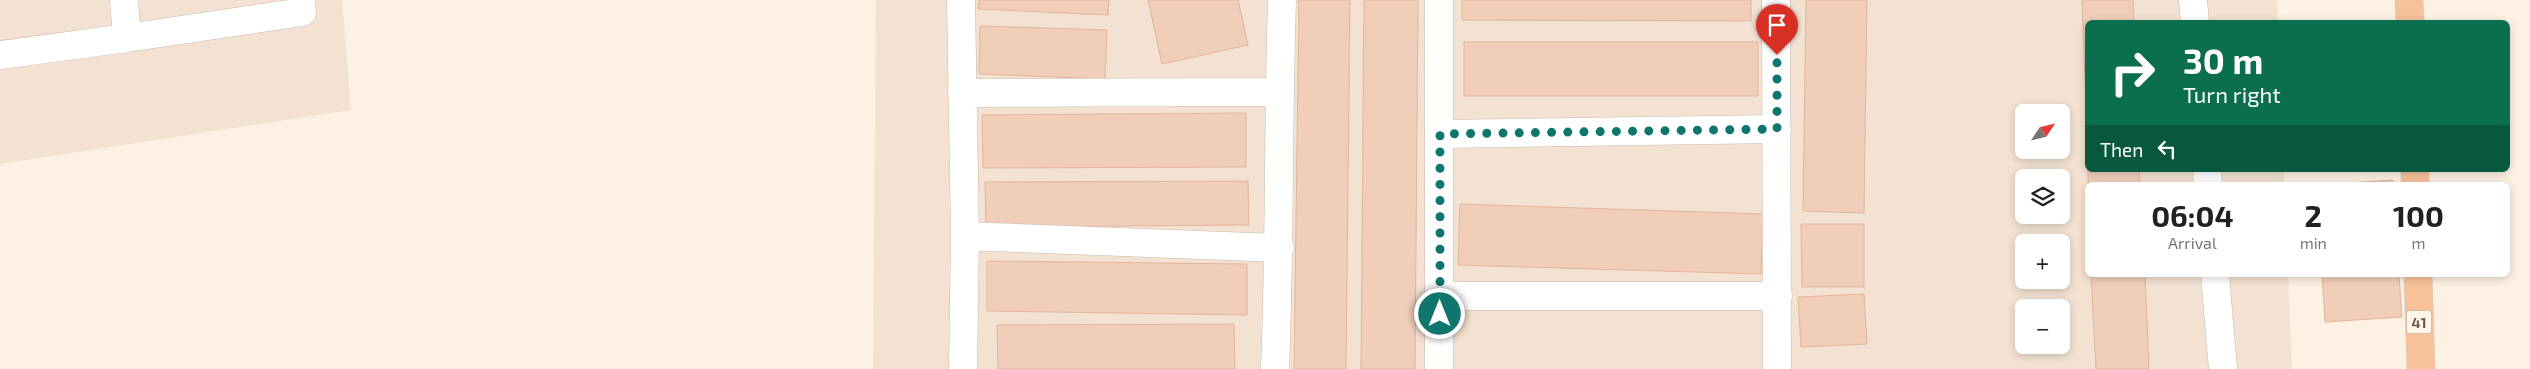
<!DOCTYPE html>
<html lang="en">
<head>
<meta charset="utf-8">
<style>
	:root { --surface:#fff; --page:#f2f2f2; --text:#202124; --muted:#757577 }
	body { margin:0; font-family:"Exo 2",sans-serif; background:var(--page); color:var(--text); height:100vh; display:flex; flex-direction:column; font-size:19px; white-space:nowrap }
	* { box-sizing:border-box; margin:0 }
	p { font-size:16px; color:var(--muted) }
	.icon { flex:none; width:28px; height:28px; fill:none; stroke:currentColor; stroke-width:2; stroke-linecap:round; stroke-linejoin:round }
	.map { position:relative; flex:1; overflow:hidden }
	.sheet { position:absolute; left:2085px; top:182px; width:425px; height:95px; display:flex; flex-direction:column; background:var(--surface); border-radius:8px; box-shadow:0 2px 8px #0003 }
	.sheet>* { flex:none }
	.top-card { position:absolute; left:2085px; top:20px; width:425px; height:152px; border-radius:8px; box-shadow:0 2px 8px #0003; background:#0b6e4f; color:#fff; overflow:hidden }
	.needle { width:32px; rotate:55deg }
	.tools { position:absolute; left:2015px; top:104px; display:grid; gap:10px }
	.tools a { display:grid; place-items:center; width:55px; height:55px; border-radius:8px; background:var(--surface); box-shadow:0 2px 8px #0003; font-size:25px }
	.pin { position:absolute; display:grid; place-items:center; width:42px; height:42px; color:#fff; margin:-51px -21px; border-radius:50% 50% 50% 0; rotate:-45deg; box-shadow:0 0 5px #0007 }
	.pin .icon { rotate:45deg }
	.me { position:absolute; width:55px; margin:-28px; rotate:0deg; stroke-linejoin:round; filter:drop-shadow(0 0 4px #0008) }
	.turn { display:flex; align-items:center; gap:18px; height:105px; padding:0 15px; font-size:22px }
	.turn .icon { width:65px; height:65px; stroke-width:2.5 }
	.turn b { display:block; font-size:35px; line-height:42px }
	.then { display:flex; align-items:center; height:48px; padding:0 15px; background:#0003; gap:10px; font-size:19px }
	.eta { display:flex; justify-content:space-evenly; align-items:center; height:85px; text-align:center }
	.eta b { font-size:30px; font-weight:700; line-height:35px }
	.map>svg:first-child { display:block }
	.residential { fill:#f3e2d1; fill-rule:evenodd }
	.building { fill:#f0ceba; stroke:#e3b49b }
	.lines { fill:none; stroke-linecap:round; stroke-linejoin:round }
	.minor-casing { stroke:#ccb8a9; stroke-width:29 }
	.trunk-casing { stroke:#dad3d0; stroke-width:29 }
	.minor { stroke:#fff; stroke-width:28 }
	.trunk { stroke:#f7c29a; stroke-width:28 }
	.route { stroke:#0f766e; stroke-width:9; stroke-dasharray:0 16.2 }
	.labels { text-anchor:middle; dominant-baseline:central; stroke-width:5; stroke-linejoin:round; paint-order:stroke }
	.shield { fill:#fff5e8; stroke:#9c8679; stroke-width:1 }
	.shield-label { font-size:14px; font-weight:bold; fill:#725749 }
</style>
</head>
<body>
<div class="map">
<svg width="2530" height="369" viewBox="0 0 2530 369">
	<rect width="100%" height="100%" fill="#fcf1e2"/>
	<path class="residential" d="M0,0H342L351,110L0,164Z
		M876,0H2277L2278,22H2088V170H2284V185H2088V275H2288L2292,369H873ZM2024,112H2061V150H2024ZM2024,178H2061V215H2024ZM2024,242H2061V280H2024ZM2024,308H2061V345H2024Z"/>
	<path class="building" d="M979,0H1109L1108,15L978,9Z
		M1148,0H1238L1248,45L1162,64Z
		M1299,0H1350L1346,369H1294Z
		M1364,0H1418L1415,369H1361Z
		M1462,0H1751V21L1462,20Z
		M1806,0H1867L1864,213L1803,211Z
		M2082,0H2133L2134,22H2088V160Z
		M980,26L1107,30L1105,79L979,74Z
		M1464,42H1758V96H1464Z
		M1246,113V167L983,168L982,115Z
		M2088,170H2139L2140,185H2088Z
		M2393,180V185H2348V183Z
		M1248,181L1249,225L986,227L985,182Z
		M1460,204L1763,214L1761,274L1458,265Z
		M1801,224H1864V287H1802Z
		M987,261L1247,264V315L987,311Z
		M2091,275H2145L2149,369H2096Z
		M2322,275H2399L2402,317L2325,322Z
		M1864,294L1867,344L1801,347L1798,297Z
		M1234,324L1235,369H998L997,325Z"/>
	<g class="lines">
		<defs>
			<path id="minor" d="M124,0L127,38L302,12L301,0
				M961,0L965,236L963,369
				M1776,0L1777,369
				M2193,0L2195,22
				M0,55L127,38
				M962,93L1279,92
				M1440,134L1777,129
				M2207,170L2208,185
				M965,236L1280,248
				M2215,275L2223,369
				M1440,296H1778
				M1275,369C1280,246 1278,123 1282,0
				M1439,369V0"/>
			<path id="trunk" d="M2409,0L2410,22
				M2415,170V185
				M2418,275L2421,369"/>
		</defs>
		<use href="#minor" class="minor-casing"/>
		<use href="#trunk" class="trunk-casing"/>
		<use href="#minor" class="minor"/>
		<use href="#trunk" class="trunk"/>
	</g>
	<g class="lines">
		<path class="route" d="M1440,314V134L1777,129V55"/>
	</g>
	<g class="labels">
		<rect class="shield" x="2406.5" y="310.5" width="25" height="23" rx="4"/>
		<g class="shield-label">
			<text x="2419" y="322">41</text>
		</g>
	</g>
</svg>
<div class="tools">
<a><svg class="needle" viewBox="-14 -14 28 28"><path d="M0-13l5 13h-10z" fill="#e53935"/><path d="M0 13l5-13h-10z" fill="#757577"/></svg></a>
<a><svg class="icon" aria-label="layers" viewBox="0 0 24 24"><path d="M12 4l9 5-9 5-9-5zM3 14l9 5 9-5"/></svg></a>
<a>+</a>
<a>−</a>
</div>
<div class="pin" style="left:1777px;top:55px;background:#d93025"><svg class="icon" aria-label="arrive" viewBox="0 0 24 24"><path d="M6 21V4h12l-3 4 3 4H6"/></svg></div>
<svg class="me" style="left:1440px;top:314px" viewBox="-20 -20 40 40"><circle r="17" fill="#0f766e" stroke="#fff" stroke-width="3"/><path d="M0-11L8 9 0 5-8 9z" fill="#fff"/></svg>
<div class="top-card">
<div class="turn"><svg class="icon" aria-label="right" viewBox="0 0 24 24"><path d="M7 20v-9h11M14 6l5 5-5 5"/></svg><div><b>30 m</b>Turn right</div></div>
<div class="then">Then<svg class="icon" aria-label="left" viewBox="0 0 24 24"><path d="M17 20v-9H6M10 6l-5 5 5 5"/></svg></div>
</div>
<section class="sheet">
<div class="eta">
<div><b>06:04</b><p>Arrival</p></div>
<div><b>2</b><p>min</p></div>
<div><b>100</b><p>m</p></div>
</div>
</section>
</div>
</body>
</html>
